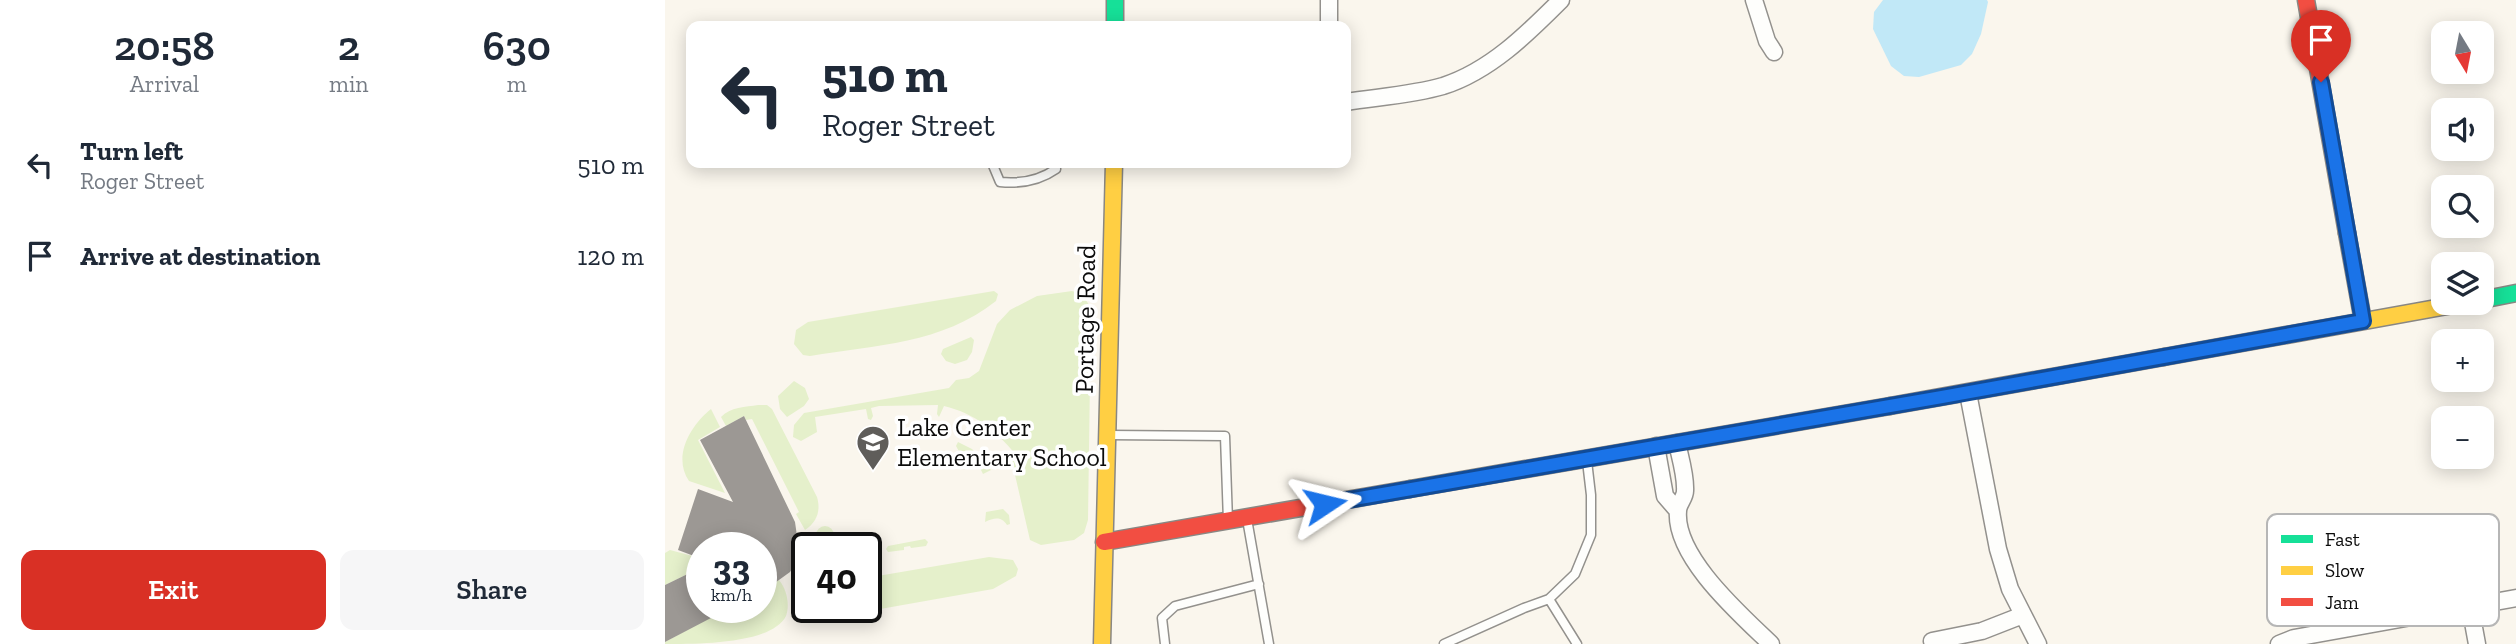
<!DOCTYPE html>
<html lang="en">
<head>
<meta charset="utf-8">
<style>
	:root { --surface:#fff; --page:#f6f6f7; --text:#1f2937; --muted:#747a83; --accent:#d93025 }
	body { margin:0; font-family:"Zilla Slab",serif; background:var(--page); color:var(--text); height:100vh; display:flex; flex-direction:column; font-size:26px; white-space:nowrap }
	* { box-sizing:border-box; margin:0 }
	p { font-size:23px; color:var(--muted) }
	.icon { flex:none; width:38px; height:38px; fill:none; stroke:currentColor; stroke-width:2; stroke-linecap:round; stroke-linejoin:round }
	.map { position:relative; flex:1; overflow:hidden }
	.side { display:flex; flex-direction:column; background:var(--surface); width:665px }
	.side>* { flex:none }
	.top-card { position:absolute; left:21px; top:21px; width:665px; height:147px; border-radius:14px; box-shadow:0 4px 18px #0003; background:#fff; color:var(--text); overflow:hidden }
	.needle { width:46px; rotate:170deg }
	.tools { position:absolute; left:1766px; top:21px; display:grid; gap:14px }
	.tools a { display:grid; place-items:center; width:63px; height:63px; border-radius:14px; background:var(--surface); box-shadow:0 4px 18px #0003; font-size:35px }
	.speed { position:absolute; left:21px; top:532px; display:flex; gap:14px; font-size:35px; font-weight:700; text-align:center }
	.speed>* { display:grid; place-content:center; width:91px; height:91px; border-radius:50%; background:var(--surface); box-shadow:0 4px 18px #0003; line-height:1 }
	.speed small { font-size:18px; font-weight:400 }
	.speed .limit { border:4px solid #111; border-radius:10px; background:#fff; color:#111 }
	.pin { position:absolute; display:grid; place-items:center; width:60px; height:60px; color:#fff; margin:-72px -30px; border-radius:50% 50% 50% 0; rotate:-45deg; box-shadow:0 0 7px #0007 }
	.pin .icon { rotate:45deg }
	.me { position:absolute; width:77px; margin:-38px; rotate:80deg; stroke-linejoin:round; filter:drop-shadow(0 0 5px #0008) }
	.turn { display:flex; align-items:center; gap:24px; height:147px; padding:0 21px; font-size:32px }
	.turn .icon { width:91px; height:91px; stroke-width:2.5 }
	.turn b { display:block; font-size:49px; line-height:60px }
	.eta { display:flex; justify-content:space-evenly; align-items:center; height:119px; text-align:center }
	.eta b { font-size:42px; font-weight:600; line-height:49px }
	.button { display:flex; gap:14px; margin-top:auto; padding:14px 21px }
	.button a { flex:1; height:80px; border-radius:14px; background:var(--accent); color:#fff; font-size:28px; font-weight:600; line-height:80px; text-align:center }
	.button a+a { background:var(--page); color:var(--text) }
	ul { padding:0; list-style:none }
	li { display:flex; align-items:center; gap:21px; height:91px; padding:0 21px }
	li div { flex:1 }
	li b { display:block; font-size:26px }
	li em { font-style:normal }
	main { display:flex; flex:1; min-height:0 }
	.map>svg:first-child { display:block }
	.green { fill:#e5f0cb }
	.water { fill:#c1e8f7 }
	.building { fill:#9c9894 }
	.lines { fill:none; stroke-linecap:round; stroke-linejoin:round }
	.lane-casing { stroke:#93918d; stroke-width:11 }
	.street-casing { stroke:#93918d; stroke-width:19 }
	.fast-casing { stroke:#898783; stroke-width:19 }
	.slow-casing { stroke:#898783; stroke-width:19 }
	.jam-casing { stroke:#898783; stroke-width:19 }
	.lane { stroke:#fefefc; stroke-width:8 }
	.street { stroke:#fefefc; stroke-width:16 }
	.fast { stroke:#16e098; stroke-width:16 }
	.slow { stroke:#ffcf43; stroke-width:16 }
	.jam { stroke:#f24e42; stroke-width:16 }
	.route-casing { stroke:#114b97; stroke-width:18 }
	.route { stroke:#1a73e8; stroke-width:12 }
	.labels { text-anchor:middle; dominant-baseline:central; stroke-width:7; stroke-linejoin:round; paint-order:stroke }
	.street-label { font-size:26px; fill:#0b0b0b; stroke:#fff }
	.poi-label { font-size:26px; fill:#0b0b0b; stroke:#fff; text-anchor:start }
	.key { fill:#fff; stroke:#b6b6b6; stroke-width:2 }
	.key-label { font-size:19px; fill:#0b0b0b }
</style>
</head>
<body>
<main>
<section class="side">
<div class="eta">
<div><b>20:58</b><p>Arrival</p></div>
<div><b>2</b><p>min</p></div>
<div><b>630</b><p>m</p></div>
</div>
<ul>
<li><svg class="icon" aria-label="left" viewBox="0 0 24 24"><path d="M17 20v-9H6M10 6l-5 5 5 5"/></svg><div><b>Turn left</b><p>Roger Street</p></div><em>510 m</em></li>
<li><svg class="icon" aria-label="arrive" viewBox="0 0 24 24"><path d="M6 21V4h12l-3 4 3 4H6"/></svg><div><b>Arrive at destination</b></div><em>120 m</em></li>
</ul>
<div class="button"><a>Exit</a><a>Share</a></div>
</section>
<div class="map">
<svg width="1851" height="644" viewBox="0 0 1851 644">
	<rect width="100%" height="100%" fill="#faf6ed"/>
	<path class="green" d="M329,291L333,294L331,301C277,344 211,345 145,356L138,355L129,344L131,330L143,322Z
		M407,291L417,294L426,308L423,520L419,533L409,540L376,545L365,540L347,462L351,455C332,431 309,413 279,406L274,417L272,414L273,405L214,406L206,408L208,416L206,420L203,419L201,409L150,417L152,432L136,441L128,437L129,425L139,413L284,388L291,380L304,378L314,371L332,324L345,310L372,296Z
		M306,337L309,340L307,352L302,360L290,364L281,361L276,354L278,349Z
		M129,381L140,388L144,399L139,406L122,417L115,409L113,396Z
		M93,405H102L107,409L152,497C156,511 152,522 140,530L131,514L134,512L87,419L81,420L79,416L61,426L56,417C65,407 81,407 93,405Z
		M46,409L55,427L33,440L60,493L24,481C7,456 26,425 46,409Z
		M293,442L307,449L326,470L318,474L308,454L297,457L291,446Z
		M338,509L344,515L345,524L342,525C336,516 329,518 320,522L321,512Z
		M151 535a9 9 0 1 1 18 0a9 9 0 1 1-18 0Z
		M260,539L263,542L261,546L246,548L245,546L239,547V550L223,552L221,549L223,546Z
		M5,550L35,558L37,567L0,585V553Z
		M324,557L348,560L353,569L351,576L328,589L187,614L173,607H201V578Z
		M114,580C122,590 125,604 121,616C107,644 34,644 0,644V642L64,607H96V590Z
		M135,589H142V607L134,606L130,601V594Z"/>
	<path class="water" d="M1218,0H1322L1323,2L1316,34L1307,54L1296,65L1254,77L1239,76L1226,66L1208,29L1209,12Z"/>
	<path class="building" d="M79,416L130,522L134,550L140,551L134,567L130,564L125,572L96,593V548H37V559L13,550L33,489L68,502L35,440Z
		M37,567V607H67L0,642V585Z"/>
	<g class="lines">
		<defs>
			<path id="lane" d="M327,163L335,182C356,184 374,181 391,169L390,163
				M444,435L560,436L563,521
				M582,519L604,644
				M884,599L912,644
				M500,644L497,618L510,606L594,584
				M779,644L859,608L884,599L910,574L926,535V495L922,461"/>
			<path id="street" d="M664,0V26
				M1089,0L1102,41L1109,52
				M681,102C712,97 747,95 778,86C825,71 862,34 896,0
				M1303,393L1333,549L1345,589L1373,644
				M1012,443C1015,457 1021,476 1020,491C1020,498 1013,504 1013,511C1009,557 1076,615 1106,644
				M991,446L1000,496L1013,511
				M1805,606L1812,644
				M1267,641L1317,631L1358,615
				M1614,644L1629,638L1851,598"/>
			<path id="fast" d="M450,0V26
				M1816,300L1851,293
				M745,489L1225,406"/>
			<path id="slow" d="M1682,233L1698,321
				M1499,357L1799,303
				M437,644L449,163"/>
			<path id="jam" d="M1641,0L1682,233
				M1225,406L1499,357
				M439,542L745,489"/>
		</defs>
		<use href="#lane" class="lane-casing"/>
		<use href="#street" class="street-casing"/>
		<use href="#fast" class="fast-casing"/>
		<use href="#slow" class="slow-casing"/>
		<use href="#jam" class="jam-casing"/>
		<use href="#lane" class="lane"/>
		<use href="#street" class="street"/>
		<use href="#fast" class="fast"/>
		<use href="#slow" class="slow"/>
		<use href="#jam" class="jam"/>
	</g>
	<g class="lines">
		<defs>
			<path id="route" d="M660,504L1277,397L1698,321L1656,82"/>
		</defs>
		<use href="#route" class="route-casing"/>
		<use href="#route" class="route"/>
	</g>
	<defs>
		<symbol id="school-pin" viewBox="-11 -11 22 30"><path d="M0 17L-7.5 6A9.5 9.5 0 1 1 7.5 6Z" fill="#5f5d5a" stroke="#fff"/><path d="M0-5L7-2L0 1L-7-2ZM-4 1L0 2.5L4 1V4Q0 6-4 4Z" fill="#fff"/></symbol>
	</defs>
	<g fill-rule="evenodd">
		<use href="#school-pin" x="189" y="423" width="38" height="52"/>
	</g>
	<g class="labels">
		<g class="street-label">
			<text transform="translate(420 319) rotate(-89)">Portage Road</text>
		</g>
		<g class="poi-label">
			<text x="232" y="427">Lake Center<tspan x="232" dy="30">Elementary School</tspan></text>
		</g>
	</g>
	<rect x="1602" y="514" width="232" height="112" rx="10" class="key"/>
	<rect x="1616" y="535" width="32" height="8" fill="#16e098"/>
	<rect x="1616" y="566" width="32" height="9" fill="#ffcf43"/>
	<rect x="1616" y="598" width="32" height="8" fill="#f24e42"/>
	<g class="key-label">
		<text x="1660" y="546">Fast</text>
		<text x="1660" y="577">Slow</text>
		<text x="1660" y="609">Jam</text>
	</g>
</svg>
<div class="tools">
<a><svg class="needle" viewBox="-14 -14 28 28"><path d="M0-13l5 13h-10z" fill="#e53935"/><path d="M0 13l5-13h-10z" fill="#747a83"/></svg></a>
<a><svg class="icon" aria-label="sound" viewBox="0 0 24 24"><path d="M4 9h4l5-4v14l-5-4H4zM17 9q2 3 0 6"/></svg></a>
<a><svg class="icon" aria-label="search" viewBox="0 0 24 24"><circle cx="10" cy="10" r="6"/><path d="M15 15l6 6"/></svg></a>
<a><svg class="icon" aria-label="layers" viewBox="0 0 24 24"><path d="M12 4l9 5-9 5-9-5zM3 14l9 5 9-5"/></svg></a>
<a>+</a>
<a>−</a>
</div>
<div class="speed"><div>33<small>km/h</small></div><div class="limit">40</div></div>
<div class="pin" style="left:1656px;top:82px;background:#d93025"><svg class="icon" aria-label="arrive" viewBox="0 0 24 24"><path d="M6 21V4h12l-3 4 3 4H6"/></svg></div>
<svg class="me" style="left:660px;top:504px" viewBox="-20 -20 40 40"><path d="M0-17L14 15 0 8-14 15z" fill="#1a73e8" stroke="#fff" stroke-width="4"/></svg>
<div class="top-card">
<div class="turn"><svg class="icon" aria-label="left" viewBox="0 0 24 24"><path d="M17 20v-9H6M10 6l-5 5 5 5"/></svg><div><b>510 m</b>Roger Street</div></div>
</div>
</div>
</main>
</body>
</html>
